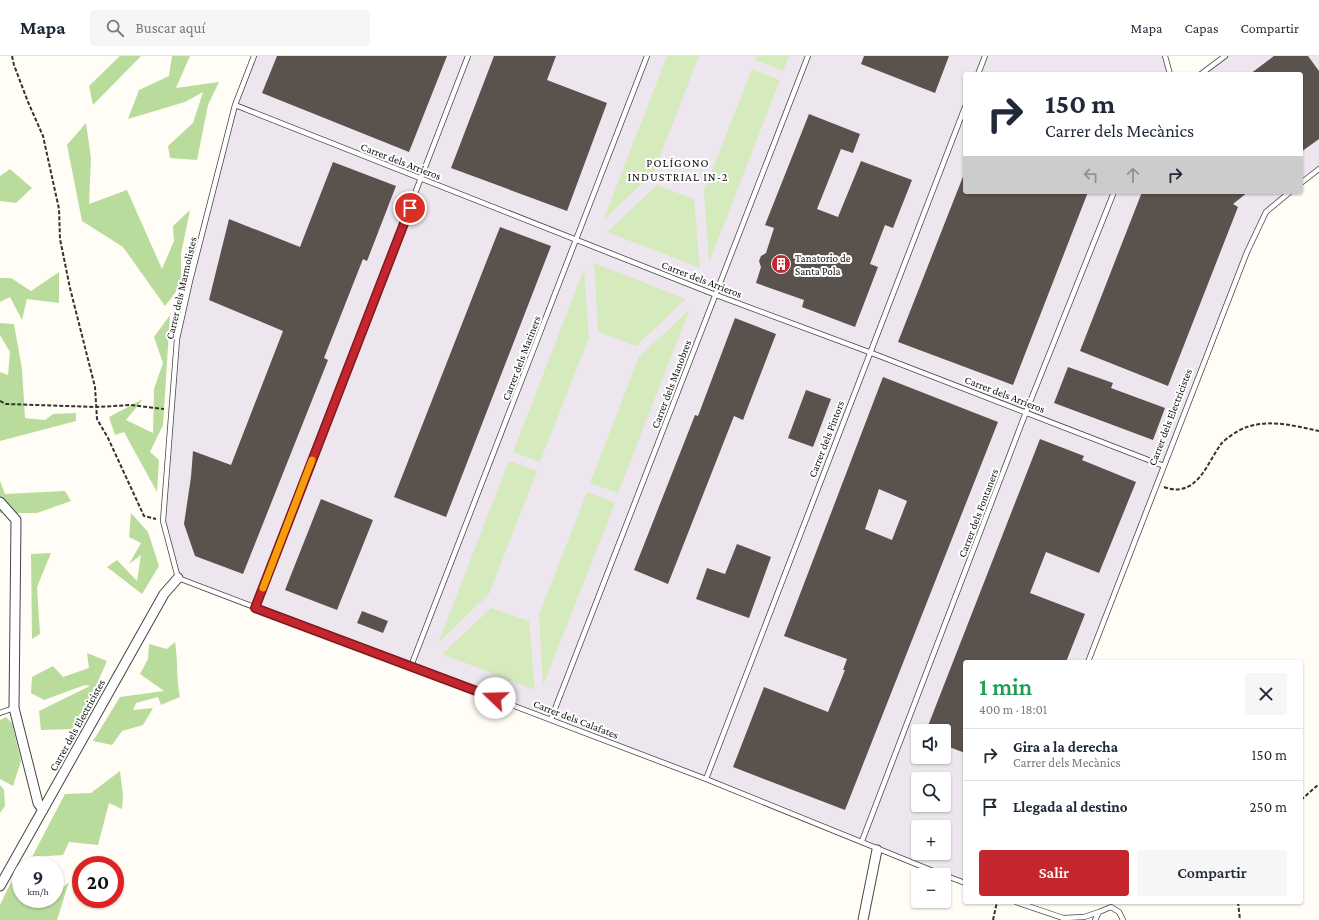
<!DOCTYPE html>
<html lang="es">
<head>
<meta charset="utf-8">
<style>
	:root { --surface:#fff; --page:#f6f6f7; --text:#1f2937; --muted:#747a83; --line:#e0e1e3; --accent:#c4262e }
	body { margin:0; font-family:"Crimson Pro",serif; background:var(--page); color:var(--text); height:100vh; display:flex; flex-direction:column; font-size:15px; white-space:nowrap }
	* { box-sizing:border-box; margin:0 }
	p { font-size:13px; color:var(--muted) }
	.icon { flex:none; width:22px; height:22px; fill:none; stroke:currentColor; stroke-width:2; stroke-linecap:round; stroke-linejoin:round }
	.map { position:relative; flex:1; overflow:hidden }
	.side { position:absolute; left:963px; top:604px; width:340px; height:244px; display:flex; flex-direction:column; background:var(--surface); border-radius:4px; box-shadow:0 1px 3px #0004 }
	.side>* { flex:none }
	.top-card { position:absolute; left:963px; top:16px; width:340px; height:122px; border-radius:4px; box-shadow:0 1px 3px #0004; background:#fff; color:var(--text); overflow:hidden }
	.fabs { position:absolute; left:911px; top:668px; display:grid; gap:8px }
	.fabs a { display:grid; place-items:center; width:40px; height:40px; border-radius:4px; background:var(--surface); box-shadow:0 1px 3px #0004; font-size:20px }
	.speed { position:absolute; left:12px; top:800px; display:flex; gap:8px; font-size:20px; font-weight:700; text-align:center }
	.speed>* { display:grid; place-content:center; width:52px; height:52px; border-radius:50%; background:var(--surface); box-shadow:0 1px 3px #0004; line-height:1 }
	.speed small { font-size:10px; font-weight:400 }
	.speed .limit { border:6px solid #d22; background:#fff; color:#111 }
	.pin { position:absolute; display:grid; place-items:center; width:34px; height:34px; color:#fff; margin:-17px; border:2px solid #fff; border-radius:50%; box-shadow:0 1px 4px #0007 }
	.me { position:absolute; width:44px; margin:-22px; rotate:291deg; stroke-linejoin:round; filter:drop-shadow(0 0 3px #0008) }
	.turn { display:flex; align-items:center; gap:14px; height:84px; padding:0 16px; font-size:18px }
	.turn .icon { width:52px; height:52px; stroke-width:2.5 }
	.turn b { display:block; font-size:28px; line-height:34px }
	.lanes { display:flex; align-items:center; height:38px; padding:0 16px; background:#0003; justify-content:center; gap:20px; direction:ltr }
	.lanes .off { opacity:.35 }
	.round { display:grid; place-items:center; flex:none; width:42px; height:42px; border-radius:4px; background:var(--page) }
	.summary { display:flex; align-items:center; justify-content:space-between; height:68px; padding:0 16px }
	h1 { font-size:24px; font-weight:600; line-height:30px; color:#1e9e55 }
	.action { display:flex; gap:8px; margin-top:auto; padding:8px 16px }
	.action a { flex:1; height:46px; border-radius:4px; background:var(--accent); color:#fff; font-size:16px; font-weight:600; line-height:46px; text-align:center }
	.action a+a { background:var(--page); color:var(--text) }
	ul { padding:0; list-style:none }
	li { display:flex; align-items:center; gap:12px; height:52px; padding:0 16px; border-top:1px solid var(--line) }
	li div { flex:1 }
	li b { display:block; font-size:15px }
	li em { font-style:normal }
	header { display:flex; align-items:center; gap:24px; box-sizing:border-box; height:56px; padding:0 20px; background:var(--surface); border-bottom:1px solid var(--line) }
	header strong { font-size:19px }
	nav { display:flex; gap:22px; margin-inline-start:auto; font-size:14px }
	.search { width:280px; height:36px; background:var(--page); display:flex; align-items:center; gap:10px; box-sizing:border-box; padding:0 14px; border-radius:4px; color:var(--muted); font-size:15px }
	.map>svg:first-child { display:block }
	.industrial { fill:#eee6ef; fill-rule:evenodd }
	.green { fill:#d5ebbd }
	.forest { fill:#b9dc9c }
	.building { fill:#5a524d; fill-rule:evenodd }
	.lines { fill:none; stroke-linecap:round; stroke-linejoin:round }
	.service-casing { stroke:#444; stroke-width:6 }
	.minor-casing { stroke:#444; stroke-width:11 }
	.path { stroke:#333; stroke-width:2; stroke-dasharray:4 2; stroke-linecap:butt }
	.service { stroke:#fff; stroke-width:4.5 }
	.minor { stroke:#fff; stroke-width:9 }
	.route-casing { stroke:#7f191e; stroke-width:10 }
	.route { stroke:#c4262e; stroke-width:7 }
	.slow { stroke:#f59e0b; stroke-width:7 }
	.labels { text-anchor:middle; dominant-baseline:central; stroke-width:4; stroke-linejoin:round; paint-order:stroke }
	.street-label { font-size:11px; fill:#111; stroke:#fff }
	.poi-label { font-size:11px; fill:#111; stroke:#fff; text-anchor:start }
	.neighbourhood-label { font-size:12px; letter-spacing:1px; fill:#111; stroke:#fff }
</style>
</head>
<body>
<header>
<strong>Mapa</strong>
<div class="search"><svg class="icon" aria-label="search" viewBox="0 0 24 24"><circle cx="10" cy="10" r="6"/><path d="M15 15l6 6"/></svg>Buscar aquí</div>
<nav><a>Mapa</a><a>Capas</a><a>Compartir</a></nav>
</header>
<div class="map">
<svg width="1319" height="864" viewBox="0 0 1319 864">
	<rect width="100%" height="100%" fill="#fffdf5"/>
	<path class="industrial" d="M254,0H1165L1170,18H965V136H1290L1266,156L1247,196L1088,606H965V824L877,794L862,785L178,522L163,465L177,283L235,49ZM918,675H944V701H918ZM918,723H944V749H918ZM918,771H944V797H918Z
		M1225,0H1319V113L1301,127V18H1201Z"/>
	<path class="green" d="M667,0H699L654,116L603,165Z
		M757,0H789L783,15L755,4Z
		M752,13L780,24L709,207L704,135Z
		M657,129L694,143L700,212L607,176Z
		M594,207L686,243L636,290L598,276Z
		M584,213L589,282L540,406L513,396Z
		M690,253L618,437L590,427L639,301Z
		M509,405L537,415L489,538L438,587Z
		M587,436L615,447L543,630L539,558Z
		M491,552L529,565L535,634L442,598Z"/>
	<path class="forest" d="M120,0H141L93,49L89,30Z
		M172,0H190L176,32L219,26L208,49L197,104L170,102L168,90L193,67L203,36L185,46L128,63L139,34L169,20Z
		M86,67L91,102L89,148L127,134L162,213L174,185L173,170L190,154L181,198V229L165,250L123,191L82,165L67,89Z
		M10,113L32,132L16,147L0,145V120Z
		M59,216V247L27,243L22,264L10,241L0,246V222H11L31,235Z
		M170,259L163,369L150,396L159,404L157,436L124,376L115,379L109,361L143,343L126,364L153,377L154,333L163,307L154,281Z
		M0,267L14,268L22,313L25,362L45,364L53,358L76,357V365L0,385V316L8,319L10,296L0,279Z
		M0,425L5,438L65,435L71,445L37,457H0Z
		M131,457L148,476L159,510L142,538L107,511L117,504L137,525L141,499L129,508L141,487L129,481Z
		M51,497L37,531L40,578L32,583L31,498Z
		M175,586C178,604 176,622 180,641L161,649L158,641L136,647L133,654L153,652L143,669L122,675L112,689L93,685L120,641L164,635L140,618L148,603L149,588L167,593Z
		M87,597L107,605L85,655L74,673L41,674L39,655L90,630L85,629L44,644L31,637L32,621L53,610L63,621L89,612Z
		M6,661L12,667L21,705L13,730L0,723V664Z
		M120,715L123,739L122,753L109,747L98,789L69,786L63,799L32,801L65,738L91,737Z
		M0,729L4,734L5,750L0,757Z
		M11,826L21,835V843H55V831L61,833L69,826L57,864H0V849Z"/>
	<path class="building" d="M277,0H447L409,96L262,37Z
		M494,0H556L547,24L607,47L567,155L451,112Z
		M864,0H949L935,37L861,8Z
		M1274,0H1308L1319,15V83L1301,96V18H1250Z
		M809,58L860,78L853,97L841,93L817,153L838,161L861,105L912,124L893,172L885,169L870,208L878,211L855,271L802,251L804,244L756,227L761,211L759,205L761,200L766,197L774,172L765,169Z
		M333,106L396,130L367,205L363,203L324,302L328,304L243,518L195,500L184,468L191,421L193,395L231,409L283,275L209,244L229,163L300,191Z
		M964,118L965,136H1088L1013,329L898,286Z
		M1142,136H1248L1233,148L1238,151L1168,330L1080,295Z
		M500,171L551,190L446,461L394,441Z
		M735,262L776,278L743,364L734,360L668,528L634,514L695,359L698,360Z
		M1068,311L1113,327L1111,332L1165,352L1153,384L1054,347Z
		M883,321L998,366L845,754L733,711L764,631L828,656L845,614H843L847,603L784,580ZM879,433L907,445L892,484L865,473Z
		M806,334L831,343L813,391L788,382Z
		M1040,383L1084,400L1082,404L1136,426L1099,517L1046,496L1030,537L1085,558L1066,606H965V697L944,689V675H926Z
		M321,443L373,464L337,554L285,534Z
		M737,488L771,501L749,562L696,543L707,512L725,518Z
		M362,555L388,565L383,577L357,567Z"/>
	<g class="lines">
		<defs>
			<path id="service" d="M254,0L235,49L190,225L177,283L163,465L178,522L706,723L943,819
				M1165,0L1170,18
				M978,18L985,0
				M1201,18L1225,0
				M235,49L716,239L869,296L1164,410
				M1301,127L1319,113
				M255,552L468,0
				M1088,606L1247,196L1266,156L1290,136
				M411,610L647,0
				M0,657L14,652
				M551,663L808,0
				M706,723L965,51
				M862,785L1026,356L1114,136
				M944,819L965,827
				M1016,846L1063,862
				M1067,864L1063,862L1084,861L1099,856
				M1095,864L1099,856L1111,851L1119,856L1123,864"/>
			<path id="minor" d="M0,446L16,464L14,652L38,747L43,754
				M0,830L164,538L178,522
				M863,864L877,794"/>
		</defs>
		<use href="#service" class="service-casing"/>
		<use href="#minor" class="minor-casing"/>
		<path class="path" d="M12,0L14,9L28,46L43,80L59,153L60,183L70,232L95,331L97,363L108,382L144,460L156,463
			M0,345L6,348L97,351L131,349L164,353
			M1164,431C1197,443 1207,407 1221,388C1226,382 1240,373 1247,371C1271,363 1295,370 1319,375
			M1301,744L1319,728
			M1238,846L1240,864
			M993,864L997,846"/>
		<use href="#service" class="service"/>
		<use href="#minor" class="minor"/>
	</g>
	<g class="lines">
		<defs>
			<path id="route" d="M410,152L255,552L495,642"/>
		</defs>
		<use href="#route" class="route-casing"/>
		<use href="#route" class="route"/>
		<path class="slow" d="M263,532L312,404"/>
	</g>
	<defs>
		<symbol id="building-disc" viewBox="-11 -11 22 22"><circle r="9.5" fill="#c4262e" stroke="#fff"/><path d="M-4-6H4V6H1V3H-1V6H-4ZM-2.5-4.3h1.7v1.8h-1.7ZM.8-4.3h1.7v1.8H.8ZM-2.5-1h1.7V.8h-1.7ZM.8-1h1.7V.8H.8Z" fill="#fff"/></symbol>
	</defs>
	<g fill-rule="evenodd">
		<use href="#building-disc" x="770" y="197" width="22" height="22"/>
	</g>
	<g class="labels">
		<g class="street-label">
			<text transform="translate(401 105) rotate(21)">Carrer dels Arrieros</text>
			<text transform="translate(702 223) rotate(21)">Carrer dels Arrieros</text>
			<text transform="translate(181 232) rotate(-77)">Carrer dels Marmolistes</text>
			<text transform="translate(521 302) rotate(-69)">Carrer dels Mariners</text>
			<text transform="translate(671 328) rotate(-69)">Carrer dels Manobres</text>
			<text transform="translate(1005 338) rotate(21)">Carrer dels Arrieros</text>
			<text transform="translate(1170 361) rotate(-69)">Carrer dels Electricistes</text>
			<text transform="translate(826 383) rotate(-69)">Carrer dels Pintors</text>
			<text transform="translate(978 457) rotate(-69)">Carrer dels Fontaners</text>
			<text transform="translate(576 663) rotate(21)">Carrer dels Calafates</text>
			<text transform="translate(77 669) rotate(-61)">Carrer dels Electricistes</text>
		</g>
		<g class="poi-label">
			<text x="795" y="202">Tanatorio de<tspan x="795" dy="13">Santa Pola</tspan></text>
		</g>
		<g class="neighbourhood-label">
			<text x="678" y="107">POLÍGONO<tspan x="678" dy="14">INDUSTRIAL IN-2</tspan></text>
		</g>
	</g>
</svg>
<div class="fabs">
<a><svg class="icon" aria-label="sound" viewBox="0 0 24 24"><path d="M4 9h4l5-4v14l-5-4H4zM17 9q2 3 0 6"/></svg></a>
<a><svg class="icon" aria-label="search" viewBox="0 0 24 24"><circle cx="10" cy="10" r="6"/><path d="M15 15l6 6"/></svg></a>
<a>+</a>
<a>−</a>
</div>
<div class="speed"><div>9<small>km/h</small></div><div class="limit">20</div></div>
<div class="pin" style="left:410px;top:152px;background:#d93025"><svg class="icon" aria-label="arrive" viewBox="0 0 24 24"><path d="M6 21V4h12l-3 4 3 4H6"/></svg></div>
<svg class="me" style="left:495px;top:642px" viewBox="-20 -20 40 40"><circle r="19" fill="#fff"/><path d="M0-13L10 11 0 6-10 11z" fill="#c4262e"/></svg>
<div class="top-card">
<div class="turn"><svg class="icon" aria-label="right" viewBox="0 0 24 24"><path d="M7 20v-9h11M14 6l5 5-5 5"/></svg><div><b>150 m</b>Carrer dels Mecànics</div></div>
<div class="lanes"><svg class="icon off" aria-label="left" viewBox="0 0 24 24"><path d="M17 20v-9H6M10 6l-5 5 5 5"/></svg><svg class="icon off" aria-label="ahead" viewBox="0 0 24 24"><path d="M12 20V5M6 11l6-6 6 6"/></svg><svg class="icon" aria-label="right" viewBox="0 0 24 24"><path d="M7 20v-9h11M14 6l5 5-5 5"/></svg></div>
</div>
<section class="side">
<div class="summary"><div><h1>1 min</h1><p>400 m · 18:01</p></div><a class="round"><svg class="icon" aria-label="close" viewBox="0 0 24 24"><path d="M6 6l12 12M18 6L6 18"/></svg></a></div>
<ul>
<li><svg class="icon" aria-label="right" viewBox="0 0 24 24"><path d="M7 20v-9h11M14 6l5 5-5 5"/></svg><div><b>Gira a la derecha</b><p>Carrer dels Mecànics</p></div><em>150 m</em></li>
<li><svg class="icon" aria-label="arrive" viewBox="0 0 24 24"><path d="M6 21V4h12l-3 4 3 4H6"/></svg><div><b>Llegada al destino</b></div><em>250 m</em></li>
</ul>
<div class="action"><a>Salir</a><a>Compartir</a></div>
</section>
</div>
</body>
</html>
